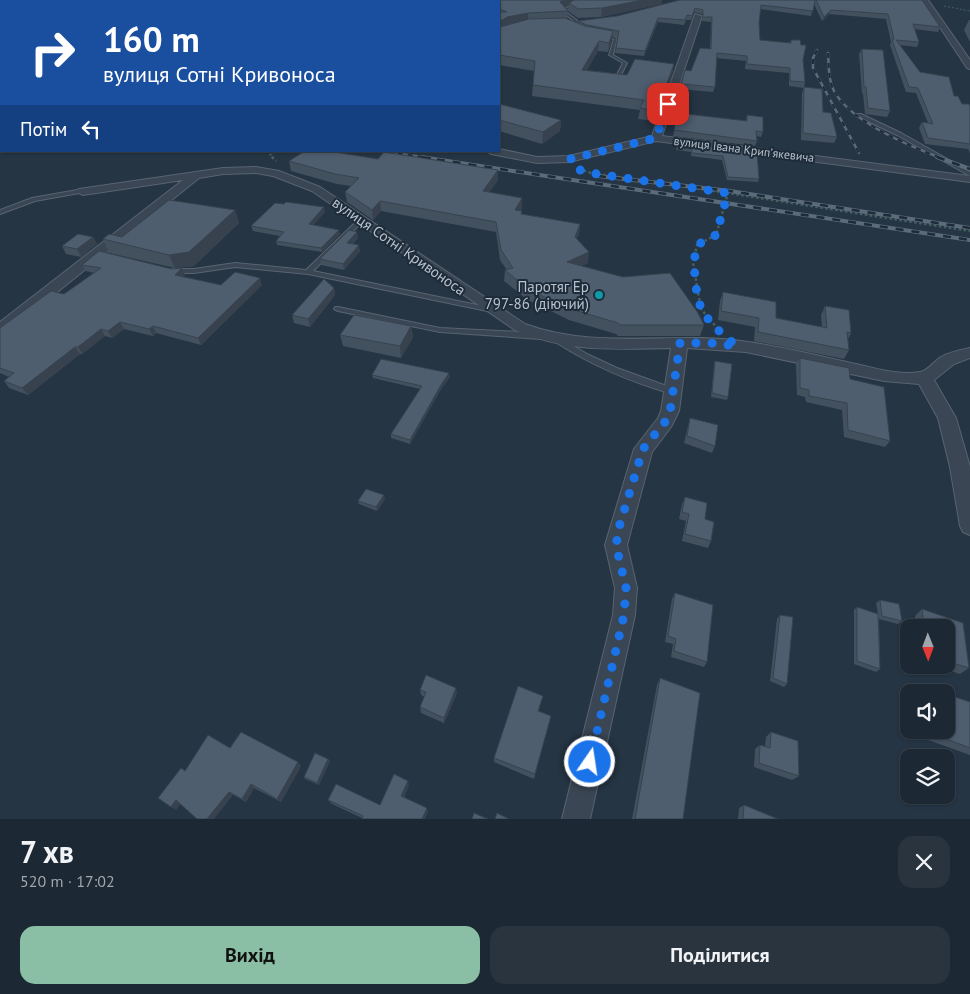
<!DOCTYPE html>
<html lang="uk">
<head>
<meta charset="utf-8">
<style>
	:root { --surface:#1c2833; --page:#29343f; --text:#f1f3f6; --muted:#a0a6ac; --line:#3a444e; --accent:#8abfa5 }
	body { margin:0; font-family:"PT Sans",sans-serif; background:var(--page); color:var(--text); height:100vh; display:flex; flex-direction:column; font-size:19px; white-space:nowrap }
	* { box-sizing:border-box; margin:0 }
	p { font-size:16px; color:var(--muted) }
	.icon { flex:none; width:28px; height:28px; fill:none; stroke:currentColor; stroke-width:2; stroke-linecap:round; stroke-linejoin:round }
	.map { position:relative; height:819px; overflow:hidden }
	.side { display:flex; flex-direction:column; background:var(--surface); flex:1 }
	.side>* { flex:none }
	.guide { position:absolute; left:0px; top:0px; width:500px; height:152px; box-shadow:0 1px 4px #0004,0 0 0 1px var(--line); background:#1a4fa0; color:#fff; overflow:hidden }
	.needle { width:32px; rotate:179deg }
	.tools { position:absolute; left:900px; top:619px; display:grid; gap:10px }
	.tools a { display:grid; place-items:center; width:55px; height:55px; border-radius:10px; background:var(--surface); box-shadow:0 1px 4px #0004,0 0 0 1px var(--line); font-size:25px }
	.pin { position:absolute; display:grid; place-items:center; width:42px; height:42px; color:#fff; margin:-21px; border-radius:10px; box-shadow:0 2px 8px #0006 }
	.me { position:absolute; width:55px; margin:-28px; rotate:13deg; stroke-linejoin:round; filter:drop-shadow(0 0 4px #0008) }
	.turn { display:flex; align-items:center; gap:18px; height:105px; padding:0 20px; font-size:22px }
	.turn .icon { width:65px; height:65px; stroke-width:2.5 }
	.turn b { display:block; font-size:35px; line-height:42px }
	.then { display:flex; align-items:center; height:48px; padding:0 20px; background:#0003; gap:10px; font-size:19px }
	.round { display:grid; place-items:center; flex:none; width:52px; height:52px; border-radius:15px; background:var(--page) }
	.head { display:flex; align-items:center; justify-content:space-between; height:85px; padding:0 20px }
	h1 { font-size:30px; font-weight:600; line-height:38px }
	.cta { display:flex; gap:10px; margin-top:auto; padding:10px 20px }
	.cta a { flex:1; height:58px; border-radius:15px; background:var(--accent); color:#111; font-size:20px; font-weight:600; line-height:58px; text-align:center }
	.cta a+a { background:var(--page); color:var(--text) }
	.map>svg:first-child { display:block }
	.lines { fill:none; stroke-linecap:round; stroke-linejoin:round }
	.service-casing { stroke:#586470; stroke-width:2 }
	.minor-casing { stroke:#586470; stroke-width:2 }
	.path-far2 { stroke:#466061; stroke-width:1; stroke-dasharray:2 2; stroke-linecap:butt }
	.path-far1 { stroke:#466061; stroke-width:2; stroke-dasharray:2 2; stroke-linecap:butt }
	.path { stroke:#466061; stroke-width:2.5; stroke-dasharray:2.5 2.5; stroke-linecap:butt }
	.service { fill:#3a4653; fill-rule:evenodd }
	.minor { fill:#3a4653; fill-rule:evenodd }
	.rail-far1-casing { stroke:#5c6b7a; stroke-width:2.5 }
	.rail-casing { stroke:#5c6b7a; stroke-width:4 }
	.rail-far1 { stroke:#1e2b38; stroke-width:2; stroke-dasharray:5; stroke-linecap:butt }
	.rail { stroke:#1e2b38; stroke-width:2.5; stroke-dasharray:8; stroke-linecap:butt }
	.wall { fill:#43515f }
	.shaded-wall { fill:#37424e }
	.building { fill:#4e5e6f; stroke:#37424e }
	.route { stroke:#1a73e8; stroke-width:9; stroke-dasharray:0 16.2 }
	.culture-dot { fill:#0f9aa8; stroke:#1e2b38; stroke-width:2 }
	.labels { text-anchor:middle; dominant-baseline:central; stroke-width:4; stroke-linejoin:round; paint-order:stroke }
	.far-street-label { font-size:12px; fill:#b7c1cd; stroke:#1e2b38 }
	.street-label { font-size:15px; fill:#b7c1cd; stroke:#1e2b38 }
	.poi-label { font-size:15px; fill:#b7c1cd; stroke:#1e2b38; text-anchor:end }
</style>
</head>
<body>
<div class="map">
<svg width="970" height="819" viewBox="0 0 970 819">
	<rect width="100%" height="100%" fill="#253544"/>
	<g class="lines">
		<defs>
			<path id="service" d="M575,3L576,5L565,11L579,22L563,25V23L574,21L561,11Z
				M601,34L617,37L613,55L627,63L618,81L614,80L623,63L609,55L614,39L601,36Z
				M857,114H861L901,133L970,172V176L897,135L857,116Z
				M83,189L86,191L85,192L35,201L0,214V210L32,198Z
				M362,217L364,218V220L313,271L492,308L496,310L495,312H492L308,274L235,267L194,273H172L169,271L172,269H194L235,263L306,270L360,218Z
				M335,307H338L440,328L541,333L545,336L541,339L440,332L338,311L334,309Z
				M560,338L589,355L617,368L675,389L676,391L672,394C631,382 593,366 557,343L556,341L557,339Z"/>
			<path id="minor" d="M922,0H928L970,60V69L967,68Z
				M695,14L702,16L662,136L970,176V182L656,141L569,162L537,163L491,154L486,151H499V149L537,157L569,156L652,136Z
				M0,78H1V84H0Z
				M256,167L279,171L320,187L525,324C598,351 673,330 748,342C784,347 820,356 856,364C875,368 900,376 920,372C928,371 934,361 941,357C950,352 960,350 970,348V358L954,364L934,380L956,418L970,467V535L963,532L960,526L950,467L938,418L919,384L884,381L746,352L687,348L679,411L671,427L652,452L627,545L637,588L635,615L590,819H562L613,615L615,588L605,545L634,449L658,418L661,411L671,348C613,349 570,353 515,330L312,191L273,176L256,173L223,174L199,178L5,334L0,335V322L183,180L83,195L79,193L77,191L79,189L223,168Z"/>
		</defs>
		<use href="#service" class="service-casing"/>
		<use href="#minor" class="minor-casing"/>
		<path class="path-far2" d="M944,6L970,11"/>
		<path class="path-far1" d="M273,158L270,155L276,151"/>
		<path class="path" d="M272,157L276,161
			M579,169L591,173L728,193
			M718,329L701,309L693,263L697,245L716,235L728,193L970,231"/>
		<use href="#service" class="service"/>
		<use href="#minor" class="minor"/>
		<defs>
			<path id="rail-far1" d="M817,50L813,58V68L859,153
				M828,53C829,66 828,79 834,91C851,122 909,146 941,158
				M378,151L431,158"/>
			<path id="rail" d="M421,157L970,240
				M937,157L970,169
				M598,176L730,191L970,228"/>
		</defs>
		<use href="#rail-far1" class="rail-far1-casing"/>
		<use href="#rail" class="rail-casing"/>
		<use href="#rail-far1" class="rail-far1"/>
		<use href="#rail" class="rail"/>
	</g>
	<path class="wall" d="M3,0H139L136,1H1V11L0,9V1Z
		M461,0H662L661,4L601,17L578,18L568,11L569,5L564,8L568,11L567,19L577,23L578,21L617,16L680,0H922L940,27L938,32L914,29L919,42L917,47L900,45L920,72L954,96L962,104L970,106V153L968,149L925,144L919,128L922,122L928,123L916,93L906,92L890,45L891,42L886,19L829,14L822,21L814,4L811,16L760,9L759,23L760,40L790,43L791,40L803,60L805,82L804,88L789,86V73L745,69L746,61L716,58L715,87L713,92L680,89L681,84L710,49L711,22L702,21L703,14L694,12L691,20H686L684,25L658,22L644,56L615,53L618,36L612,35V40L608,52L598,51L587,70L627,75L674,64L672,74L655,121L638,119L640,110L532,96L534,71L499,65V1H461Z
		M969,20H970V42L964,30Z
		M862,49L890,111L887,117L865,114L863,94L862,93L859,54Z
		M804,87L823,112L837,137L834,143L801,140L802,93Z
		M499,104L561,120L560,131L542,144L499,131Z
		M678,113L746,121L747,115L763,132L761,137L756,136L757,141L755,146L673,136Z
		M678,142L757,153L759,179L758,182L727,180L722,160L691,156V152L676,150Z
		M378,159L498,170V180L489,192L522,198V208L520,211H522V214L580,224L579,234L577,239L588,263L581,266L704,325L700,336H618L616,334L569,320L528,300L504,281L505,270H507L500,260L496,232L381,211L373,220L347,202L345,192L351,186L337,184L291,171L289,161Z
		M235,210L239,223L194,266L175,268L109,253L103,239L122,237Z
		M325,212L313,225L340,234L322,252L277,245L276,241L280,236L253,231L251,226Z
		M93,237L97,244L81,257L66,254L62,246Z
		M358,238L353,244L360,251L344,270L321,265L320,259Z
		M82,265L172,269L182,268L185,275L183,277L221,285H262L201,345L156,333L153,336L124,329L112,338L105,336L82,354H80L28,395L9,388L4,381L9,377L0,373V328L64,294L94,273L86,271Z
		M334,288L335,295L310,327L294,323L292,315Z
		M723,292L776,318L822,327L821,315L825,306L851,333L848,339L849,350L844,359L754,341L755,327L718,320L720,301Z
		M411,326L413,337L401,358L343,346L340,335Z
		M800,358L850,379L890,441L885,447L844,437L842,410L806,402L805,397L797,395L796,364Z
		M715,361L728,397L727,400L711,397L714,364Z
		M372,375L450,377L441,389L410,444L391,438V434L420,389L373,378Z
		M690,418L715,446L712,453L684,443L688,426Z
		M685,497L705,519L711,541L708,548L682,541L686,521L679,519L682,504Z
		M385,499L377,511L359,504L358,501Z
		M675,593L707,662L704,667L671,657L673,644L665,642L672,599Z
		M880,600L902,621L898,624L879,619L880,669L876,672L854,664V610L857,607L878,614L876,603Z
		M922,609L963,623L969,668L960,674L932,665H946V628H916L915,616Z
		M780,615L787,684L784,687L770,681L777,619Z
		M660,678L683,819H632L657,685Z
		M420,690L457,693L444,723L421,713L420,707L425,697L421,695Z
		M541,701L539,711L551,716L534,779L494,762V758Z
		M970,702V755L928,740L927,730H946Z
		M771,732L799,776L792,780L754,767L755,749L760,745L765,746L766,737Z
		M230,748L301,766L281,802L254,788L246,802L233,795L180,804L176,810L185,771Z
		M328,759L330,761L319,785L305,779L304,777Z
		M409,785L404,797L428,812L362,818L332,804L328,800L380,805Z
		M744,805L778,819H738L739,808Z"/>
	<path class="shaded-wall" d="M119,0H139L136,1H116Z
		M381,0H390L389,1H380Z
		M564,0H574L569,3V5L559,11L560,2Z
		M643,0H662L661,4L601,17L602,8Z
		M831,10L829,14L822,21L824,17Z
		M528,13V22L499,31V22L507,17Z
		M658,18V22L644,56L645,51Z
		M613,31L612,40L608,52L609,43Z
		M599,41L598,51L581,80L582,70Z
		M674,64L672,74L655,121L657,111Z
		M561,120L560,131L542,144L543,132Z
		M498,170V180L483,201V191Z
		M522,198V208L515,220V210Z
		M380,201L381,211L373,220L372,210Z
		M324,207L325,212L310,229L309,224Z
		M235,210L239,223L194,266L175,268L169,255Z
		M580,224L579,234L574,248L575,237Z
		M339,230L340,234L322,252L321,248Z
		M357,232L358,238L348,249L347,243Z
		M93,237L97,244L81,257L77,249Z
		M359,245L360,251L344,270L343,264Z
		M589,252L588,263L565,272L567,262Z
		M182,268L185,275L178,282L175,275Z
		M260,278L262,285L201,345L198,338Z
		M334,288L335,295L310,327L308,319Z
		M120,322L124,329L112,338L108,331Z
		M153,326L156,333L153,336L149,329Z
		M411,326L413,337L401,358L400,346Z
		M101,329L105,336L82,354L78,347Z
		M75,347L80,354L28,395L22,388Z
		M449,373L450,377L441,389L410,444V440L441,385Z
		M384,495L385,499L377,511L376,507Z
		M456,688L457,693L444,723V718Z
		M328,759L330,761L319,785L317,783Z
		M298,762L301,766L281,802L277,799Z
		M408,781L409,785L403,800L401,796Z
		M251,784L254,788L246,802L242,799Z
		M229,792L233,795L214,819H207Z
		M176,800L181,803L176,810L171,807Z
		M427,808L428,812L425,819H422Z"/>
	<path class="building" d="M3,0H119L116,1H1V3H0V1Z
		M183,0H381L380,1L337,0L336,1H289L268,0L267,1H181Z
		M478,0H564L560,2L568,11L528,13L507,17L499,22V12H507L499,9V1H481Z
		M574,0H643L602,8L578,9L569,3Z
		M680,0H815L813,11L761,5L759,23L760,40L791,43V40H800L801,45H806L803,60L805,82L790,81V68L747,64V56L717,53L715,87L681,84L685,70L691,71L700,48L711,49L712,17H703V10L695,8L692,16L687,15L685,20L658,18L645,51L616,48L619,31L587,25L578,21L617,16Z
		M816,0H922L940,27L913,24L919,42L896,40L920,72L949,77L954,96H958L962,104H969L970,106V144L928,138L922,122L933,124L918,88L909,87L892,40L894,39L888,14L831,10L824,17Z
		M565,18L585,26L613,31L609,43L599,41L582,70L627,75L635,59L674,64L657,111L640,108L644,100L533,85L535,61L499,55V25L500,27L529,19Z
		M862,49L883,50L890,111L868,108L866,87H864Z
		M804,87L822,89L823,112L831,113L837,137L803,133Z
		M499,104L561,120L543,132L499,120Z
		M678,113L747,121V115L763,117V132L756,131L757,141L674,130Z
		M678,142L757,153L759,179L728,177L723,156L692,153V149L677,147Z
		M305,151H328L378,159L384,152L498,170L483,191L522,198L515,210L522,211L521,214L580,224L575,237L589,252L567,262L623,277L670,273L698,313L704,325H620L618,323L571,309L529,290L505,270L513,268L501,250L496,222L380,201L372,210L345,192L359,178L335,174L289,161Z
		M169,200L235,210L189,252L169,255L103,239L109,234L122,237Z
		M286,202L324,207L309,224L339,230L321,248L276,241L284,232L251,226L275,203L284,204Z
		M349,230L357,232L347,243L359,245L343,264L320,259Z
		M78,234L93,237L77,249L62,246Z
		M99,251L172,269L182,268L175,275L221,285L235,272L260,278L198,338L153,326L149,329L120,322L108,331L101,329L78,347H75L22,388L4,381L14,373L0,368V328L51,291L64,294L101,268L82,265Z
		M324,279L334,288L308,319L292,315Z
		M723,292L776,302V318L827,328L825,306L849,310L851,333L847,332L849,350L758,332L759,318L721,311Z
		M354,315L411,326L400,346L340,335Z
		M800,358L849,368L850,379L884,387L890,441L848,430L847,403L809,396V390L800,388Z
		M381,359L449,373L441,385L410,440L391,434L422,386L372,375Z
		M715,361L732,364L728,397L712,393Z
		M690,418L718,425L715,446L687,436Z
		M366,489L384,495L376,507L358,501Z
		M685,497L707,503L705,519L714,522L711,541L685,534L689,514L682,512Z
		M675,593L713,605L707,662L674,651L676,639L668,636Z
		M880,600L899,604L902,621L882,616Z
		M857,607L878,614L880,669L857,661Z
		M922,609L963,623L969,668L946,661V628H924Z
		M780,615L793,617L787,684L773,678Z
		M426,675L456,688L444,718L420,707L426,692L420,690Z
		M660,678L700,693L683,819H635Z
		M518,686L543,696L538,711L551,716L535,774L494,758Z
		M931,689L941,692H932Z
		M946,694L970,702V748L936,735L935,730H946Z
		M241,732L298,762L277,799L251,784L242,799L229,792L207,819H197L176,800L171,807L158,798L181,768L185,771L208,735L230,748Z
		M771,732L798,741L799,776L759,763L760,745L770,748Z
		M315,753L328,759L317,783L304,777Z
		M394,774L408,781L401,796L427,808L422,819H362L363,816L328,800L336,784L380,805Z
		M744,805L778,819H743Z
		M474,813L488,819H472Z
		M497,813L509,819H495Z"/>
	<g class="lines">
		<path class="route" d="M590,762L624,615L626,588L616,545L620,524L643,449L665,422L670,412L680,343H711L737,346C724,336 710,324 702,310C695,296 692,259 697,245L716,235L728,193L590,173L580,170L570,159L656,138L668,104"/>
	</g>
	<circle class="culture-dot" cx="599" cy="295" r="5"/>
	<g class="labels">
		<g class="far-street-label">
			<text transform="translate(744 149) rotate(7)">вулиця Івана Крипʼякевича</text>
		</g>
		<g class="street-label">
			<text transform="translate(399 246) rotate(35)">вулиця Сотні Кривоноса</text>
		</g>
		<g class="poi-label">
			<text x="589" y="286">Паротяг Ер<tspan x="589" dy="17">797-86 (діючий)</tspan></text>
		</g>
	</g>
</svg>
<div class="tools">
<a><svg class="needle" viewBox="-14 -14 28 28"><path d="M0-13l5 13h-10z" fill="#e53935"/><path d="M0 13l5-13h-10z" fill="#a0a6ac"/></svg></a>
<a><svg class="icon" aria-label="sound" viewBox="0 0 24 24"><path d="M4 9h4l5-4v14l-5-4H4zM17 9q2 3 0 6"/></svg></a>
<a><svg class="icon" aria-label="layers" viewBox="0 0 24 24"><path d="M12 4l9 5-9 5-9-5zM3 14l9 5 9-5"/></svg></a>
</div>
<div class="pin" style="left:668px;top:104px;background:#d93025"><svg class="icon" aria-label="arrive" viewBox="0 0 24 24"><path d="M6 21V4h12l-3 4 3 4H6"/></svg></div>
<svg class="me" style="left:590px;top:762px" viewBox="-20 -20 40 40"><circle r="17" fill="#1a73e8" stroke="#fff" stroke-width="3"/><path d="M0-11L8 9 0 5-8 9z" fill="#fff"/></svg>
<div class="guide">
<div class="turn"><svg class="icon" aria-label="right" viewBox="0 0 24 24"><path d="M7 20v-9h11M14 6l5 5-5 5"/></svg><div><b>160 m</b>вулиця Сотні Кривоноса</div></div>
<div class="then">Потім<svg class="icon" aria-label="left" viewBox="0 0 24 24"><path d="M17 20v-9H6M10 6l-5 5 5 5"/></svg></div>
</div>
</div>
<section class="side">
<div class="head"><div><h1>7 хв</h1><p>520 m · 17:02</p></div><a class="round"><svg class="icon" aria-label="close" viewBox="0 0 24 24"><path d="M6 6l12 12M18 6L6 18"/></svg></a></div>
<div class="cta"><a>Вихід</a><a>Поділитися</a></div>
</section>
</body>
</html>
